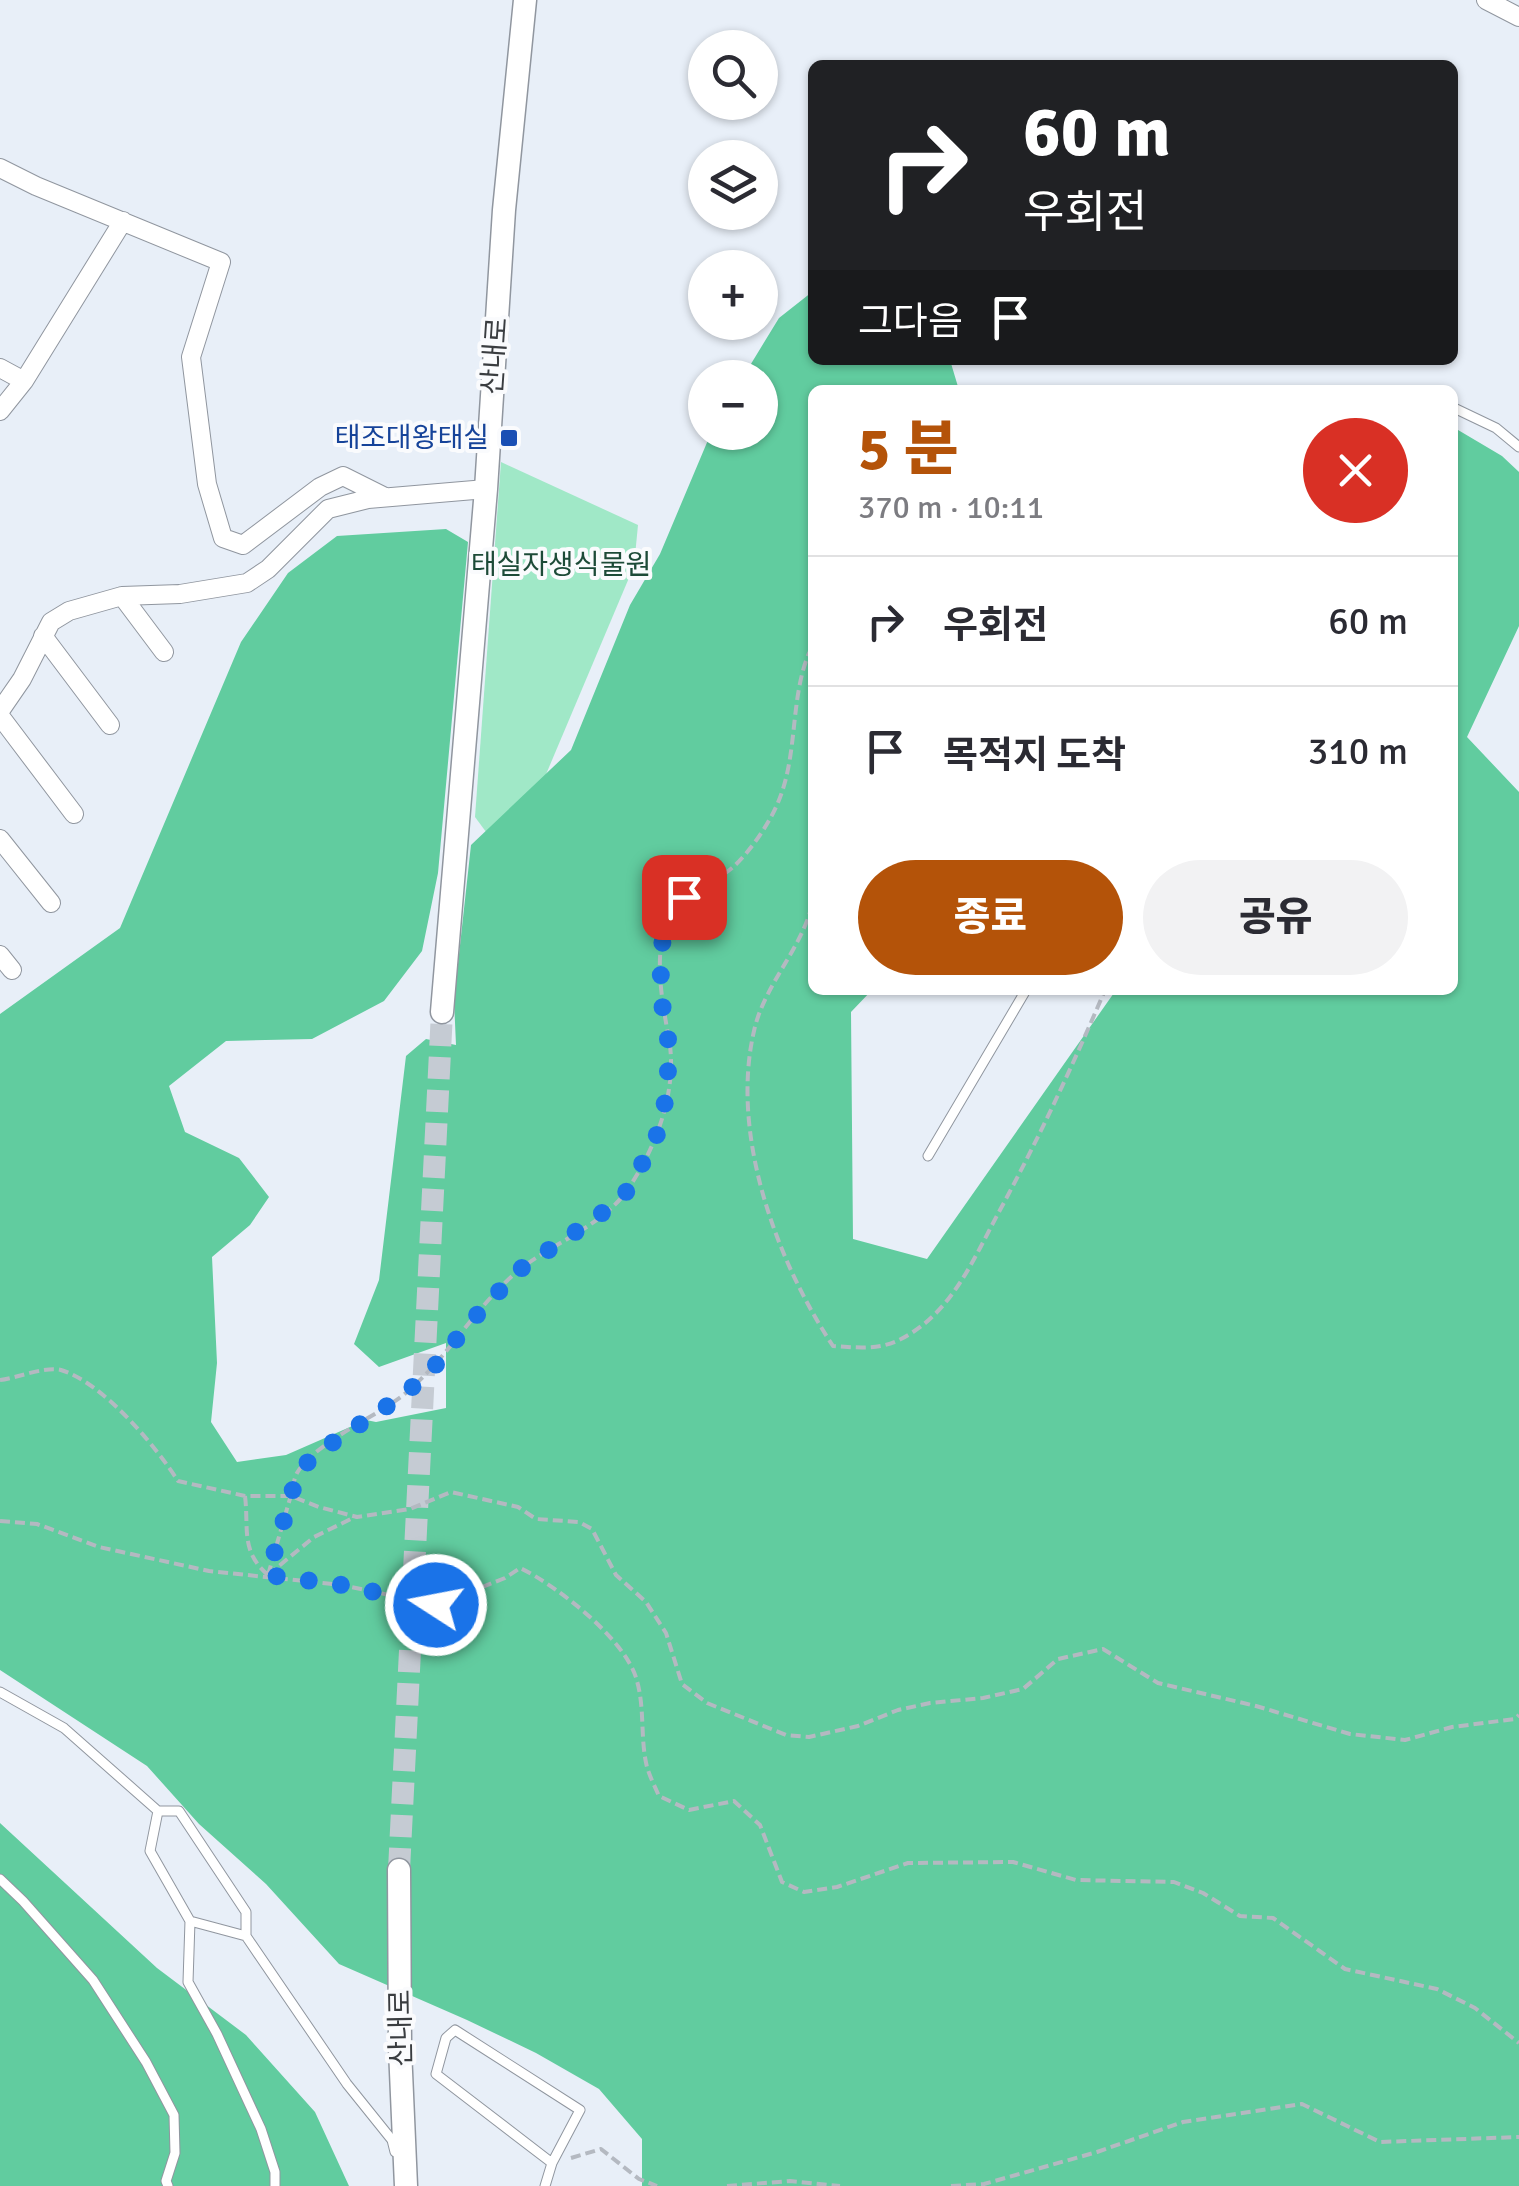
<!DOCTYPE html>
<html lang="ko">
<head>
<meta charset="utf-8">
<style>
	:root { --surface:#fff; --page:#f2f2f3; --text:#2b2b33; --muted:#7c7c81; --line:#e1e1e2; --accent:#b45309 }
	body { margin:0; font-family:Signika,"Noto Sans KR",sans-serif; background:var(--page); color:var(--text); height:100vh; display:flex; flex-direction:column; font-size:38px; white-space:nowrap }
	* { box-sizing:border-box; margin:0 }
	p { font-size:32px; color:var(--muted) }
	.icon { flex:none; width:55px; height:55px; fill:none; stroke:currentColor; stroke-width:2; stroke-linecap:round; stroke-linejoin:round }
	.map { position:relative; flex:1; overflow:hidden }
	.panel { position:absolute; left:808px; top:385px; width:650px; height:610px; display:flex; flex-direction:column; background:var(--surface); border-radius:15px; box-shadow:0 2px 8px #0004 }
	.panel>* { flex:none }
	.banner { position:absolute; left:808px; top:60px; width:650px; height:305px; border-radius:15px; box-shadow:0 2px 8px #0004; background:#202124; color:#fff; overflow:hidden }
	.buttons { position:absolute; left:688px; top:30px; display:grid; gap:20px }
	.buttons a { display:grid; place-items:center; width:90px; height:90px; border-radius:50%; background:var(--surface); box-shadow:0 2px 8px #0004; font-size:50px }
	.pin { position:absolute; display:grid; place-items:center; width:85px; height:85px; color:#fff; margin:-42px; border-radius:20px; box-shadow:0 5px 15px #0006 }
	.me { position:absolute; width:110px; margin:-55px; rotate:281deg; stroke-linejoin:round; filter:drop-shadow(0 0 8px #0008) }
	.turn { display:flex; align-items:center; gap:35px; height:210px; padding:0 50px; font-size:45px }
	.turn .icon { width:130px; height:130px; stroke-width:2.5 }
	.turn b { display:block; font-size:70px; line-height:85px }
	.then { display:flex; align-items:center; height:95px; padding:0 50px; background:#0003; gap:20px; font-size:38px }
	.round { display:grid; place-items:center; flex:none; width:105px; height:105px; border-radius:52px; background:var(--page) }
	.head { display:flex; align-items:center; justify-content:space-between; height:170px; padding:0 50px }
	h1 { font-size:60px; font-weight:800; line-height:75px; color:var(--accent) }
	.button { display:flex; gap:20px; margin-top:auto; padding:20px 50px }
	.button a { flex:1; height:115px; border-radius:60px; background:var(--accent); color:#fff; font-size:40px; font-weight:800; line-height:115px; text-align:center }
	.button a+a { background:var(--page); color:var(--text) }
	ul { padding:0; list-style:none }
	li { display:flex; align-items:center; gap:30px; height:130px; padding:0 50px; border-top:2px solid var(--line) }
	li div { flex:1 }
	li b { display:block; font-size:38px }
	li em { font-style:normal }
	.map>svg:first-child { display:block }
	.green { fill:#a0e8c7 }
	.forest { fill:#61cc9f }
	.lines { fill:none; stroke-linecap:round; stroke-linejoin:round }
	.tertiary-tunnel { stroke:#c5cbd3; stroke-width:22; stroke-dasharray:22 11; stroke-linecap:butt }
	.service-casing { stroke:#90969f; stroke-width:11 }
	.minor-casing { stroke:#90969f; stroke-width:20 }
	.tertiary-casing { stroke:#90969f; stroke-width:25 }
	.path { stroke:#b4b9c1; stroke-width:4; stroke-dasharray:10 5; stroke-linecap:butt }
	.service { stroke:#fff; stroke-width:9 }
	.minor { stroke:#fff; stroke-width:18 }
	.tertiary { stroke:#fff; stroke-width:22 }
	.route { stroke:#1a73e8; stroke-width:18; stroke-dasharray:0 32.4 }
	.transit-dot { fill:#1a4fb4; stroke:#fafbfd; stroke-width:4 }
	.labels { text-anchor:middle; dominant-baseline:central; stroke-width:8; stroke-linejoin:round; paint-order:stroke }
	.street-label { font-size:28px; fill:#3a3d40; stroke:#fafbfd }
	.transit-label { font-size:28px; fill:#164399; stroke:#fafbfd; text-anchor:end }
	.park-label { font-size:28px; fill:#1d4b38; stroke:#fafbfd }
</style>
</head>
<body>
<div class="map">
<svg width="1519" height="2186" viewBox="0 0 1519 2186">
	<rect width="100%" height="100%" fill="#e8eff8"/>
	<path class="green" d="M501,462L638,525L634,566L517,843L492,840L475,817Z"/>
	<path class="forest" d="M812,292V360H950L959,390H812V990H872L851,1012L853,1239L927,1259L1116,990H1452L1453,427L1502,456L1519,472V626L1467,737L1519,792V2186H642V2139L599,2089L536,2053L467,2020L339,1964L266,1884L199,1824L147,1766L0,1670V1014L120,928L241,642L288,573L337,536L446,529L468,542L438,873L422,951L384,1001L312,1039L226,1041L169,1086L185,1132L239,1158L269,1197L250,1225L212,1257L217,1363L211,1422L237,1462L286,1455L366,1420L376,1422L446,1408V1343L379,1367L354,1344L379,1280L406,1056L426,1039L456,1045L454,1000L471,845L571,750L630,605L660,554L711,433L760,432V378L743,377L779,318Z
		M0,1823L157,1968L246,2035L315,2112L349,2186H0Z"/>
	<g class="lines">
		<path class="tertiary-tunnel" d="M399,1870L442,1012"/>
		<defs>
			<path id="service" d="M1452,407L1496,428L1519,447
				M928,1156L1026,990
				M0,1692L64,1728L158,1811H179L246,1912V1936L347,2084L392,2140L395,2152
				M158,1811L150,1851L190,1921L246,1936
				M0,1879L23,1901L93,1980L146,2062L174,2115L175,2153L166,2181L168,2186
				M190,1921L188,1982L217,2034L261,2129L275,2172V2186
				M545,2186L552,2163L580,2110L455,2030L446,2038L436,2074L552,2163"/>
			<path id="minor" d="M1486,0L1519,17
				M0,168L36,186L221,262L191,357L207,484L223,538L243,545L320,487L343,476L385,497
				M0,368L24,381
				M0,411L24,381L123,221
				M122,596L164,652
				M43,636L110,725
				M0,711L22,679L51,622L69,611L122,596L180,594L247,583L268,569L328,509L368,499L486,489
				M0,716L74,814
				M0,839L51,903
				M0,955L12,970"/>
			<path id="tertiary" d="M442,1012L486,489L504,210L525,0
				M399,1870L400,2049L406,2186"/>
		</defs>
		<use href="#service" class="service-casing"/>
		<use href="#minor" class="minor-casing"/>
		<use href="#tertiary" class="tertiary-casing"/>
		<path class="path" d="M812,905C801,950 764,985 754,1031C730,1134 776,1260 833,1346C865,1348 885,1351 913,1332C956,1304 976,1254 1000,1210C1039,1138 1073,1065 1105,990
			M0,1380C17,1378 45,1366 61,1370C103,1383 155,1445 178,1481L245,1496H291L319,1507L357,1517L410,1509L451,1492L518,1507L536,1519L579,1522L592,1529L616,1575L646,1602L666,1633L682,1684L707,1703L786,1735L809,1737L858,1726L898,1710L930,1703L983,1698L1023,1689L1058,1659L1103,1649L1158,1683L1256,1706L1350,1734L1405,1740L1452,1727L1515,1719L1519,1715
			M245,1496C249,1528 240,1551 268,1575
			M0,1521L37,1524L99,1547L209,1571L342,1585L436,1605L505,1578L520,1568C556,1585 627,1640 637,1681C645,1709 640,1739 647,1767C650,1777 655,1787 659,1796L689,1810L734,1801L760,1825L782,1882L804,1892L837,1887L908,1863L1013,1862L1076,1880L1174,1882L1203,1893L1240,1916L1273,1918L1345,1969L1437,1989L1475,2008L1519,2043
			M268,1575C275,1551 282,1526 289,1502C292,1493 293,1481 297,1473C315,1442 379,1416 407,1392C449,1356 476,1306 519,1270C553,1243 604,1225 628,1189C655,1149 676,1095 670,1046C664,1009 655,972 663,933C671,896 707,889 732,868C748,854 767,827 776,807C799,758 789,701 809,653L812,651
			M268,1575L314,1537L355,1517
			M571,2158L601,2149L639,2179L657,2186
			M727,2186L790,2181L840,2186
			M951,2186L984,2184L1097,2152L1183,2122L1302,2104L1380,2142L1519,2137"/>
		<use href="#service" class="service"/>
		<use href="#minor" class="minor"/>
		<use href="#tertiary" class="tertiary"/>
	</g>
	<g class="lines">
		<path class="route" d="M436,1605L342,1585L268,1575L298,1472L317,1453L405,1394L445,1356L462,1331L519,1270L596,1218L625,1194L655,1141L664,1110L670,1051L660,992L663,930L684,897"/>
	</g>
	<rect class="transit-dot" x="499" y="428" width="20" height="20" rx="5"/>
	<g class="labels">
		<g class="street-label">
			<text transform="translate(495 356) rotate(-86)">산내로</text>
			<text transform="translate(401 2028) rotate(-91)">산내로</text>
		</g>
		<g class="transit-label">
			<text x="489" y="438">태조대왕태실</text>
		</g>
		<g class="park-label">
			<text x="561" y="565">태실자생식물원</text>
		</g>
	</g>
</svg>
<div class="buttons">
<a><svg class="icon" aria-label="search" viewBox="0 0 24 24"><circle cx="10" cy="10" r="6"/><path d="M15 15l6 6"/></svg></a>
<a><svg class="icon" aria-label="layers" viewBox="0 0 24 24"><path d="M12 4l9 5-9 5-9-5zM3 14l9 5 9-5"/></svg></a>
<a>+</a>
<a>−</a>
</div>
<div class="pin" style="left:684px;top:897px;background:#d93025"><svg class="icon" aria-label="arrive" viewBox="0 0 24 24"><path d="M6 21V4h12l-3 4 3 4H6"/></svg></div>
<svg class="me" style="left:436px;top:1605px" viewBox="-20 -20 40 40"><circle r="17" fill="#1a73e8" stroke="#fff" stroke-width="3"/><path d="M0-11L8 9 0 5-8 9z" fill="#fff"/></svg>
<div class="banner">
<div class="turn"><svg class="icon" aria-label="right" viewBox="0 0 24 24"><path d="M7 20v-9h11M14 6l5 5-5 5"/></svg><div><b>60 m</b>우회전</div></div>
<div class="then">그다음<svg class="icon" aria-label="arrive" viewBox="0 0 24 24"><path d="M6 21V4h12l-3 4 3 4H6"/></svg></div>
</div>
<section class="panel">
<div class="head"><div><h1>5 분</h1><p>370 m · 10:11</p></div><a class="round" style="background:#d93025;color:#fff"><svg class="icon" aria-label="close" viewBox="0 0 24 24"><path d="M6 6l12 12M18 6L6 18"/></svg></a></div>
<ul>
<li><svg class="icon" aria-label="right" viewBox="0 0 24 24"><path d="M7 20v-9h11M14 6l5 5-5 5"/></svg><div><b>우회전</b></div><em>60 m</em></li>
<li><svg class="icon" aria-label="arrive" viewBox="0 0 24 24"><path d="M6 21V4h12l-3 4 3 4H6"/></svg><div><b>목적지 도착</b></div><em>310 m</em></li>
</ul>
<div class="button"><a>종료</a><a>공유</a></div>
</section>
</div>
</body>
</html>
